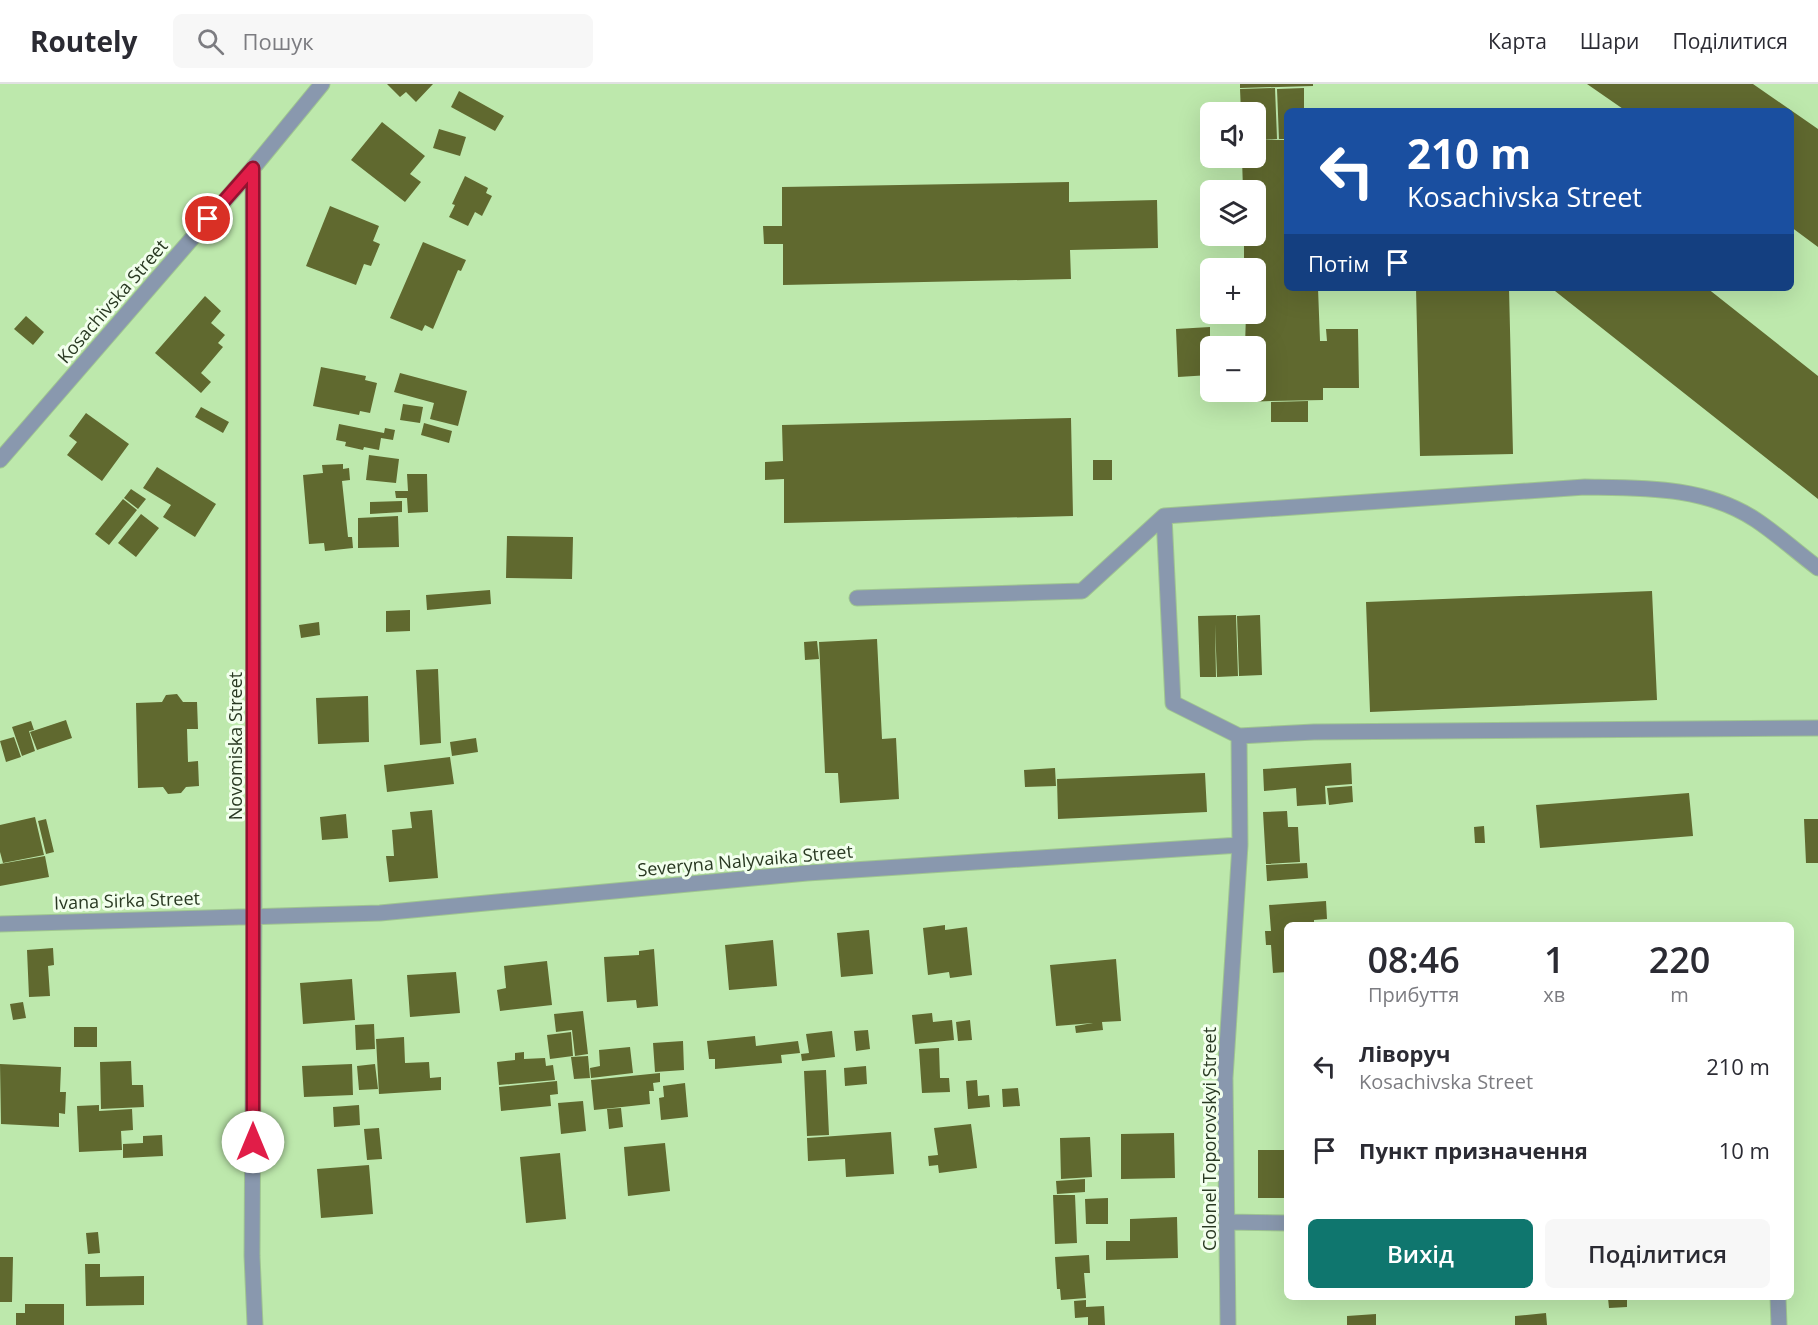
<!DOCTYPE html>
<html lang="uk">
<head>
<meta charset="utf-8">
<style>
	:root { --surface:#fff; --page:#f7f7f7; --text:#2b2b33; --muted:#7c7c81; --line:#e1e1e2; --accent:#0f766e }
	body { margin:0; font-family:"Open Sans",sans-serif; background:var(--page); color:var(--text); height:100vh; display:flex; flex-direction:column; font-size:22px; white-space:nowrap }
	* { box-sizing:border-box; margin:0 }
	p { font-size:20px; color:var(--muted) }
	.icon { flex:none; width:33px; height:33px; fill:none; stroke:currentColor; stroke-width:2; stroke-linecap:round; stroke-linejoin:round }
	.map { position:relative; flex:1; overflow:hidden }
	.drawer { position:absolute; left:1284px; top:838px; width:510px; height:378px; display:flex; flex-direction:column; background:var(--surface); border-radius:9px; box-shadow:0 6px 24px #0002 }
	.drawer>* { flex:none }
	.guide { position:absolute; left:1284px; top:24px; width:510px; height:183px; border-radius:9px; box-shadow:0 6px 24px #0002; background:#1a4fa0; color:#fff; overflow:hidden }
	.tools { position:absolute; left:1200px; top:18px; display:grid; gap:12px }
	.tools a { display:grid; place-items:center; width:66px; height:66px; border-radius:9px; background:var(--surface); box-shadow:0 6px 24px #0002; font-size:30px }
	.pin { position:absolute; display:grid; place-items:center; width:51px; height:51px; color:#fff; margin:-26px; border:3px solid #fff; border-radius:50%; box-shadow:0 2px 6px #0007 }
	.me { position:absolute; width:66px; margin:-33px; rotate:0deg; stroke-linejoin:round; filter:drop-shadow(0 0 4px #0008) }
	.turn { display:flex; align-items:center; gap:21px; height:126px; padding:0 24px; font-size:27px }
	.turn .icon { width:78px; height:78px; stroke-width:2.5 }
	.turn b { display:block; font-size:42px; line-height:51px }
	.then { display:flex; align-items:center; height:57px; padding:0 24px; background:#0003; gap:12px; font-size:22px }
	.eta { display:flex; justify-content:space-evenly; align-items:center; height:102px; text-align:center }
	.eta b { font-size:36px; font-weight:600; line-height:42px }
	.cta { display:flex; gap:12px; margin-top:auto; padding:12px 24px }
	.cta a { flex:1; height:69px; border-radius:9px; background:var(--accent); color:#fff; font-size:24px; font-weight:600; line-height:69px; text-align:center }
	.cta a+a { background:var(--page); color:var(--text) }
	ul { padding:0; list-style:none }
	li { display:flex; align-items:center; gap:18px; height:84px; padding:0 24px }
	li div { flex:1 }
	li b { display:block; font-size:22px }
	li em { font-style:normal }
	header { display:flex; align-items:center; gap:36px; box-sizing:border-box; height:84px; padding:0 30px; background:var(--surface); border-bottom:2px solid var(--line) }
	header strong { font-size:28px }
	nav { display:flex; gap:33px; margin-inline-start:auto; font-size:21px }
	.search { width:420px; height:54px; background:var(--page); display:flex; align-items:center; gap:15px; box-sizing:border-box; padding:0 21px; border-radius:9px; color:var(--muted); font-size:22px }
	.map>svg:first-child { display:block }
	.building { fill:#60692f }
	.lines { fill:none; stroke-linecap:round; stroke-linejoin:round }
	.minor-casing { stroke:#9fc590; stroke-width:17 }
	.minor { stroke:#8998ae; stroke-width:15 }
	.route-casing { stroke:#92132f; stroke-width:15 }
	.route { stroke:#e11d48; stroke-width:10 }
	.labels { text-anchor:middle; dominant-baseline:central; stroke-width:6; stroke-linejoin:round; paint-order:stroke }
	.street-label { font-size:18px; fill:#293922; stroke:#f2ffed }
</style>
</head>
<body>
<header>
<strong>Routely</strong>
<div class="search"><svg class="icon" aria-label="search" viewBox="0 0 24 24"><circle cx="10" cy="10" r="6"/><path d="M15 15l6 6"/></svg>Пошук</div>
<nav><a>Карта</a><a>Шари</a><a>Поділитися</a></nav>
</header>
<div class="map">
<svg width="1818" height="1241" viewBox="0 0 1818 1241">
	<rect width="100%" height="100%" fill="#bde8ac"/>
	<path class="building" d="M387,0H433L416,18L406,8L400,13Z
		M1240,0H1313V2L1240,4Z
		M1587,0H1753L1818,45V163L1791,143V27H1626Z
		M1275,4L1277,55L1262,56H1287V204H1318L1320,257H1327L1326,245H1358L1359,304H1323V316L1271,317L1270,304L1271,317L1247,318L1246,308H1256V262H1245L1246,230H1256V184H1244V152H1256V106H1243L1242,74H1256V28H1241L1240,5Z
		M1304,4V27H1287V55H1279L1277,5Z
		M459,7L504,32L495,47L451,23Z
		M382,38L425,72L410,90L421,98L405,118L351,76Z
		M439,45L466,53L460,72L433,64Z
		M465,92L488,104L486,109L492,112L482,132L475,128L468,142L449,133L455,121L452,120Z
		M1069,98V118L1157,116L1158,164L1070,166L1071,195L783,201V160H764L763,142H782V103Z
		M330,122L379,142L373,157L380,160L371,182L364,180L356,201L306,182Z
		M423,158L466,176L461,187L458,186L433,245L425,241L422,247L390,234Z
		M1416,204H1509L1513,370L1420,372Z
		M1557,204H1707L1818,292V415L1555,207Z
		M205,212L221,227L211,239L225,251L218,259L223,263L201,289L211,298L201,309L155,269Z
		M26,232L44,248L33,261L14,245Z
		M1210,243V291L1178,293L1176,245Z
		M321,283L366,292L365,296L377,299L370,329L360,327L359,331L313,322Z
		M400,289L467,307L458,342L430,335L434,319L394,308Z
		M1308,317V338H1271V318Z
		M403,320L423,323L420,339L400,336Z
		M201,323L229,338L223,349L195,333Z
		M86,329L129,360L102,397L67,371L77,358L69,352Z
		M1071,334L1073,432L784,439V395L765,396V378L783,377L782,341Z
		M424,339L452,347L449,359L421,351Z
		M339,340L384,349L385,344L395,346L393,356L381,354L379,366L364,363L363,366L345,362L346,358L336,356Z
		M369,371L399,375L396,399L366,396Z
		M1093,376H1112V396H1093Z
		M343,380V385L349,384L350,396L342,397L348,453H352L353,464L325,467L324,459L309,460L303,391L323,389L322,381Z
		M157,383L216,420L195,453L163,433L171,421L143,404Z
		M407,390H427L428,428L408,429L407,414H396L395,407H408Z
		M131,405L146,415L138,425L124,414Z
		M123,415L137,426L109,461L95,450Z
		M402,417V428L370,430V418Z
		M141,430L159,444L136,473L118,459Z
		M398,432L399,463L358,464V434Z
		M507,452L573,453L572,495L506,494Z
		M490,506L491,520L427,526L426,511Z
		M1652,507L1657,616L1370,628L1366,518Z
		M410,526V547L386,548V527Z
		M1236,531L1238,592L1217,593L1215,540L1216,593H1200L1198,532Z
		M1260,531L1262,591L1239,592L1237,532Z
		M319,538L320,551L301,554L299,541Z
		M877,555L882,655L896,654L899,715L840,719L838,689H825L819,558Z
		M817,557L819,575L805,576L804,558Z
		M438,585L441,659L420,661L416,586Z
		M177,610L183,618H197L198,645H187L188,678L198,677L199,702L186,703L181,709L168,710L163,703L138,704L136,619L162,618L166,611Z
		M368,612L369,658L318,660L316,614Z
		M66,636L72,654L37,666L30,648Z
		M31,637L34,646L29,647L35,667L22,672L12,643Z
		M14,653L21,673L6,678L0,657Z
		M476,654L478,668L452,672L450,658Z
		M450,673L454,700L387,708L384,681Z
		M1351,679L1352,700L1325,702L1326,720L1297,722L1296,704L1264,707L1263,685Z
		M1055,684L1056,702L1025,703L1024,686Z
		M1205,689L1207,728L1058,735L1057,695Z
		M1352,702L1353,718L1329,721L1327,704Z
		M1689,709L1693,752L1540,764L1536,721Z
		M432,726L438,794L389,798L386,772H394L392,746L412,744L410,728Z
		M1287,727L1288,743H1298L1300,778L1266,780L1263,728Z
		M346,730L348,754L322,756L320,733Z
		M35,733L44,771L3,779L0,768V741Z
		M46,735L54,768L46,770L38,737Z
		M1804,735H1818V779H1806Z
		M1484,742L1485,759H1475L1474,743Z
		M45,772L49,793L0,802V780Z
		M1307,779L1308,794L1267,797L1266,781Z
		M1326,817L1327,835L1314,836V842H1287V888L1273,889L1271,861H1266L1265,847H1271L1269,821Z
		M945,841V846L967,843L972,891L950,894L949,888L928,891L923,844Z
		M869,846L873,890L841,893L837,849Z
		M773,856L777,902L729,906L725,861Z
		M53,864L54,881L48,882L50,912L29,913L27,866Z
		M654,865L658,922L637,924L636,916L607,918L604,873L639,871V867Z
		M1116,875L1121,937L1102,938L1103,946L1076,949L1075,942L1093,939L1056,942L1050,881Z
		M547,877L552,921L500,927L497,906L506,904L504,882Z
		M456,888L460,929L410,933L407,891Z
		M352,895L355,936L303,940L300,899Z
		M23,918L26,934L13,936L10,920Z
		M583,927L588,970L575,972L572,946L556,948L554,930Z
		M932,929L933,938L952,936L954,956L915,960L912,931Z
		M970,936L972,956L958,957L956,938Z
		M374,940L375,965L356,966L355,941Z
		M74,943H97V963H74Z
		M868,946L870,965L856,967L854,947Z
		M832,947L835,973L802,977L801,970L809,969L806,950Z
		M571,948L573,972L550,975L547,951Z
		M755,952L756,962L798,957L800,969L781,971L782,979L715,985V975H709L707,957Z
		M404,953L405,979L429,978L430,994L441,993V1006L379,1010L376,955Z
		M683,957L684,986L655,988L653,959Z
		M630,963L633,989L591,994L590,984L600,982L599,966Z
		M939,964L940,994H949L950,1008L922,1009L919,965Z
		M524,968V975L545,974L546,982L553,981L555,996L499,1001L497,978L515,976V969Z
		M588,972L590,994L574,995L571,973Z
		M131,977L132,1001H143L144,1023L101,1025L100,978Z
		M0,980L61,983L60,1008H66L65,1030L59,1029V1043L1,1040Z
		M352,980L353,1011L304,1013L302,982Z
		M375,980L378,1005L359,1006L357,982Z
		M866,982L867,1000L845,1002L844,984Z
		M826,986L829,1051L807,1052L804,987Z
		M660,989V998L653,999L654,1007H649L650,1020L594,1026L591,996Z
		M977,996L978,1012L989,1011L990,1023L968,1025L966,997Z
		M557,997L558,1010L550,1011L551,1022L501,1027L499,1003Z
		M685,999L688,1033L661,1036L659,1014L664,1013L663,1002Z
		M1018,1004L1020,1022L1003,1023L1002,1005Z
		M583,1017L586,1047L561,1050L558,1019Z
		M99,1021V1027L132,1025L133,1046L121,1047L122,1066L79,1068L77,1022Z
		M359,1021L360,1041L334,1043L333,1023Z
		M621,1024L623,1043L609,1045L607,1025Z
		M971,1040L977,1084L939,1089L938,1081L929,1082L928,1072L938,1071L934,1044Z
		M379,1044L382,1075L367,1076L364,1045Z
		M891,1048L894,1090L846,1093L845,1075L808,1077L807,1054Z
		M1174,1049L1175,1094L1121,1095V1050Z
		M162,1051L163,1072L123,1074V1060L143,1059V1052Z
		M1090,1053L1092,1093L1061,1095L1060,1054Z
		M665,1059L670,1107L628,1112L624,1063Z
		M1258,1066H1287V1114H1258Z
		M560,1069L566,1135L526,1139L520,1073Z
		M369,1081L373,1130L321,1134L317,1085Z
		M1085,1095V1108L1057,1110L1056,1097Z
		M1053,1111H1075L1077,1159L1055,1160Z
		M1108,1114V1140H1086L1085,1115Z
		M1177,1133L1178,1174L1106,1176V1157H1130V1135Z
		M98,1148L100,1169L88,1170L86,1149Z
		M1089,1171L1090,1189H1084L1086,1214L1061,1216L1060,1205H1057L1055,1173Z
		M0,1173H13L12,1218H0Z
		M85,1180H100V1193L144,1192V1221L86,1222Z
		M1608,1214H1627V1223L1609,1224Z
		M1086,1216V1223L1104,1222L1105,1241H1088V1233L1075,1234L1074,1217Z
		M25,1220H64V1241H16V1229H25Z
		M1546,1229L1547,1241H1515V1232Z
		M1376,1230V1241H1347V1232Z"/>
	<g class="lines">
		<defs>
			<path id="minor" d="M253,84L254,831L252,1172L255,1241
				M0,376L253,84L322,0
				M1164,432L1173,619L1239,652L1240,761L1225,994L1228,1241
				M857,514L1082,507L1164,432L1585,403C1643,404 1705,402 1756,436C1777,450 1797,468 1818,484
				M1239,652L1314,648L1818,644
				M0,840L380,829L807,789L1240,761
				M1227,1138L1287,1139
				M1778,1214L1779,1241"/>
		</defs>
		<use href="#minor" class="minor-casing"/>
		<use href="#minor" class="minor"/>
	</g>
	<g class="lines">
		<defs>
			<path id="route" d="M208,135L253,84V1058"/>
		</defs>
		<use href="#route" class="route-casing"/>
		<use href="#route" class="route"/>
	</g>
	<g class="labels">
		<g class="street-label">
			<text transform="translate(112 217) rotate(-49)">Kosachivska Street</text>
			<text transform="translate(235 662) rotate(-90)">Novomiska Street</text>
			<text transform="translate(745 776) rotate(-5)">Severyna Nalyvaika Street</text>
			<text transform="translate(127 816) rotate(-2)">Ivana Sirka Street</text>
			<text transform="translate(1209 1055) rotate(-90)">Colonel Toporovskyi Street</text>
		</g>
	</g>
</svg>
<div class="tools">
<a><svg class="icon" aria-label="sound" viewBox="0 0 24 24"><path d="M4 9h4l5-4v14l-5-4H4zM17 9q2 3 0 6"/></svg></a>
<a><svg class="icon" aria-label="layers" viewBox="0 0 24 24"><path d="M12 4l9 5-9 5-9-5zM3 14l9 5 9-5"/></svg></a>
<a>+</a>
<a>−</a>
</div>
<div class="pin" style="left:208px;top:135px;background:#d93025"><svg class="icon" aria-label="arrive" viewBox="0 0 24 24"><path d="M6 21V4h12l-3 4 3 4H6"/></svg></div>
<svg class="me" style="left:253px;top:1058px" viewBox="-20 -20 40 40"><circle r="19" fill="#fff"/><path d="M0-13L10 11 0 6-10 11z" fill="#e11d48"/></svg>
<div class="guide">
<div class="turn"><svg class="icon" aria-label="left" viewBox="0 0 24 24"><path d="M17 20v-9H6M10 6l-5 5 5 5"/></svg><div><b>210 m</b>Kosachivska Street</div></div>
<div class="then">Потім<svg class="icon" aria-label="arrive" viewBox="0 0 24 24"><path d="M6 21V4h12l-3 4 3 4H6"/></svg></div>
</div>
<section class="drawer">
<div class="eta">
<div><b>08:46</b><p>Прибуття</p></div>
<div><b>1</b><p>хв</p></div>
<div><b>220</b><p>m</p></div>
</div>
<ul>
<li><svg class="icon" aria-label="left" viewBox="0 0 24 24"><path d="M17 20v-9H6M10 6l-5 5 5 5"/></svg><div><b>Ліворуч</b><p>Kosachivska Street</p></div><em>210 m</em></li>
<li><svg class="icon" aria-label="arrive" viewBox="0 0 24 24"><path d="M6 21V4h12l-3 4 3 4H6"/></svg><div><b>Пункт призначення</b></div><em>10 m</em></li>
</ul>
<div class="cta"><a>Вихід</a><a>Поділитися</a></div>
</section>
</div>
</body>
</html>
